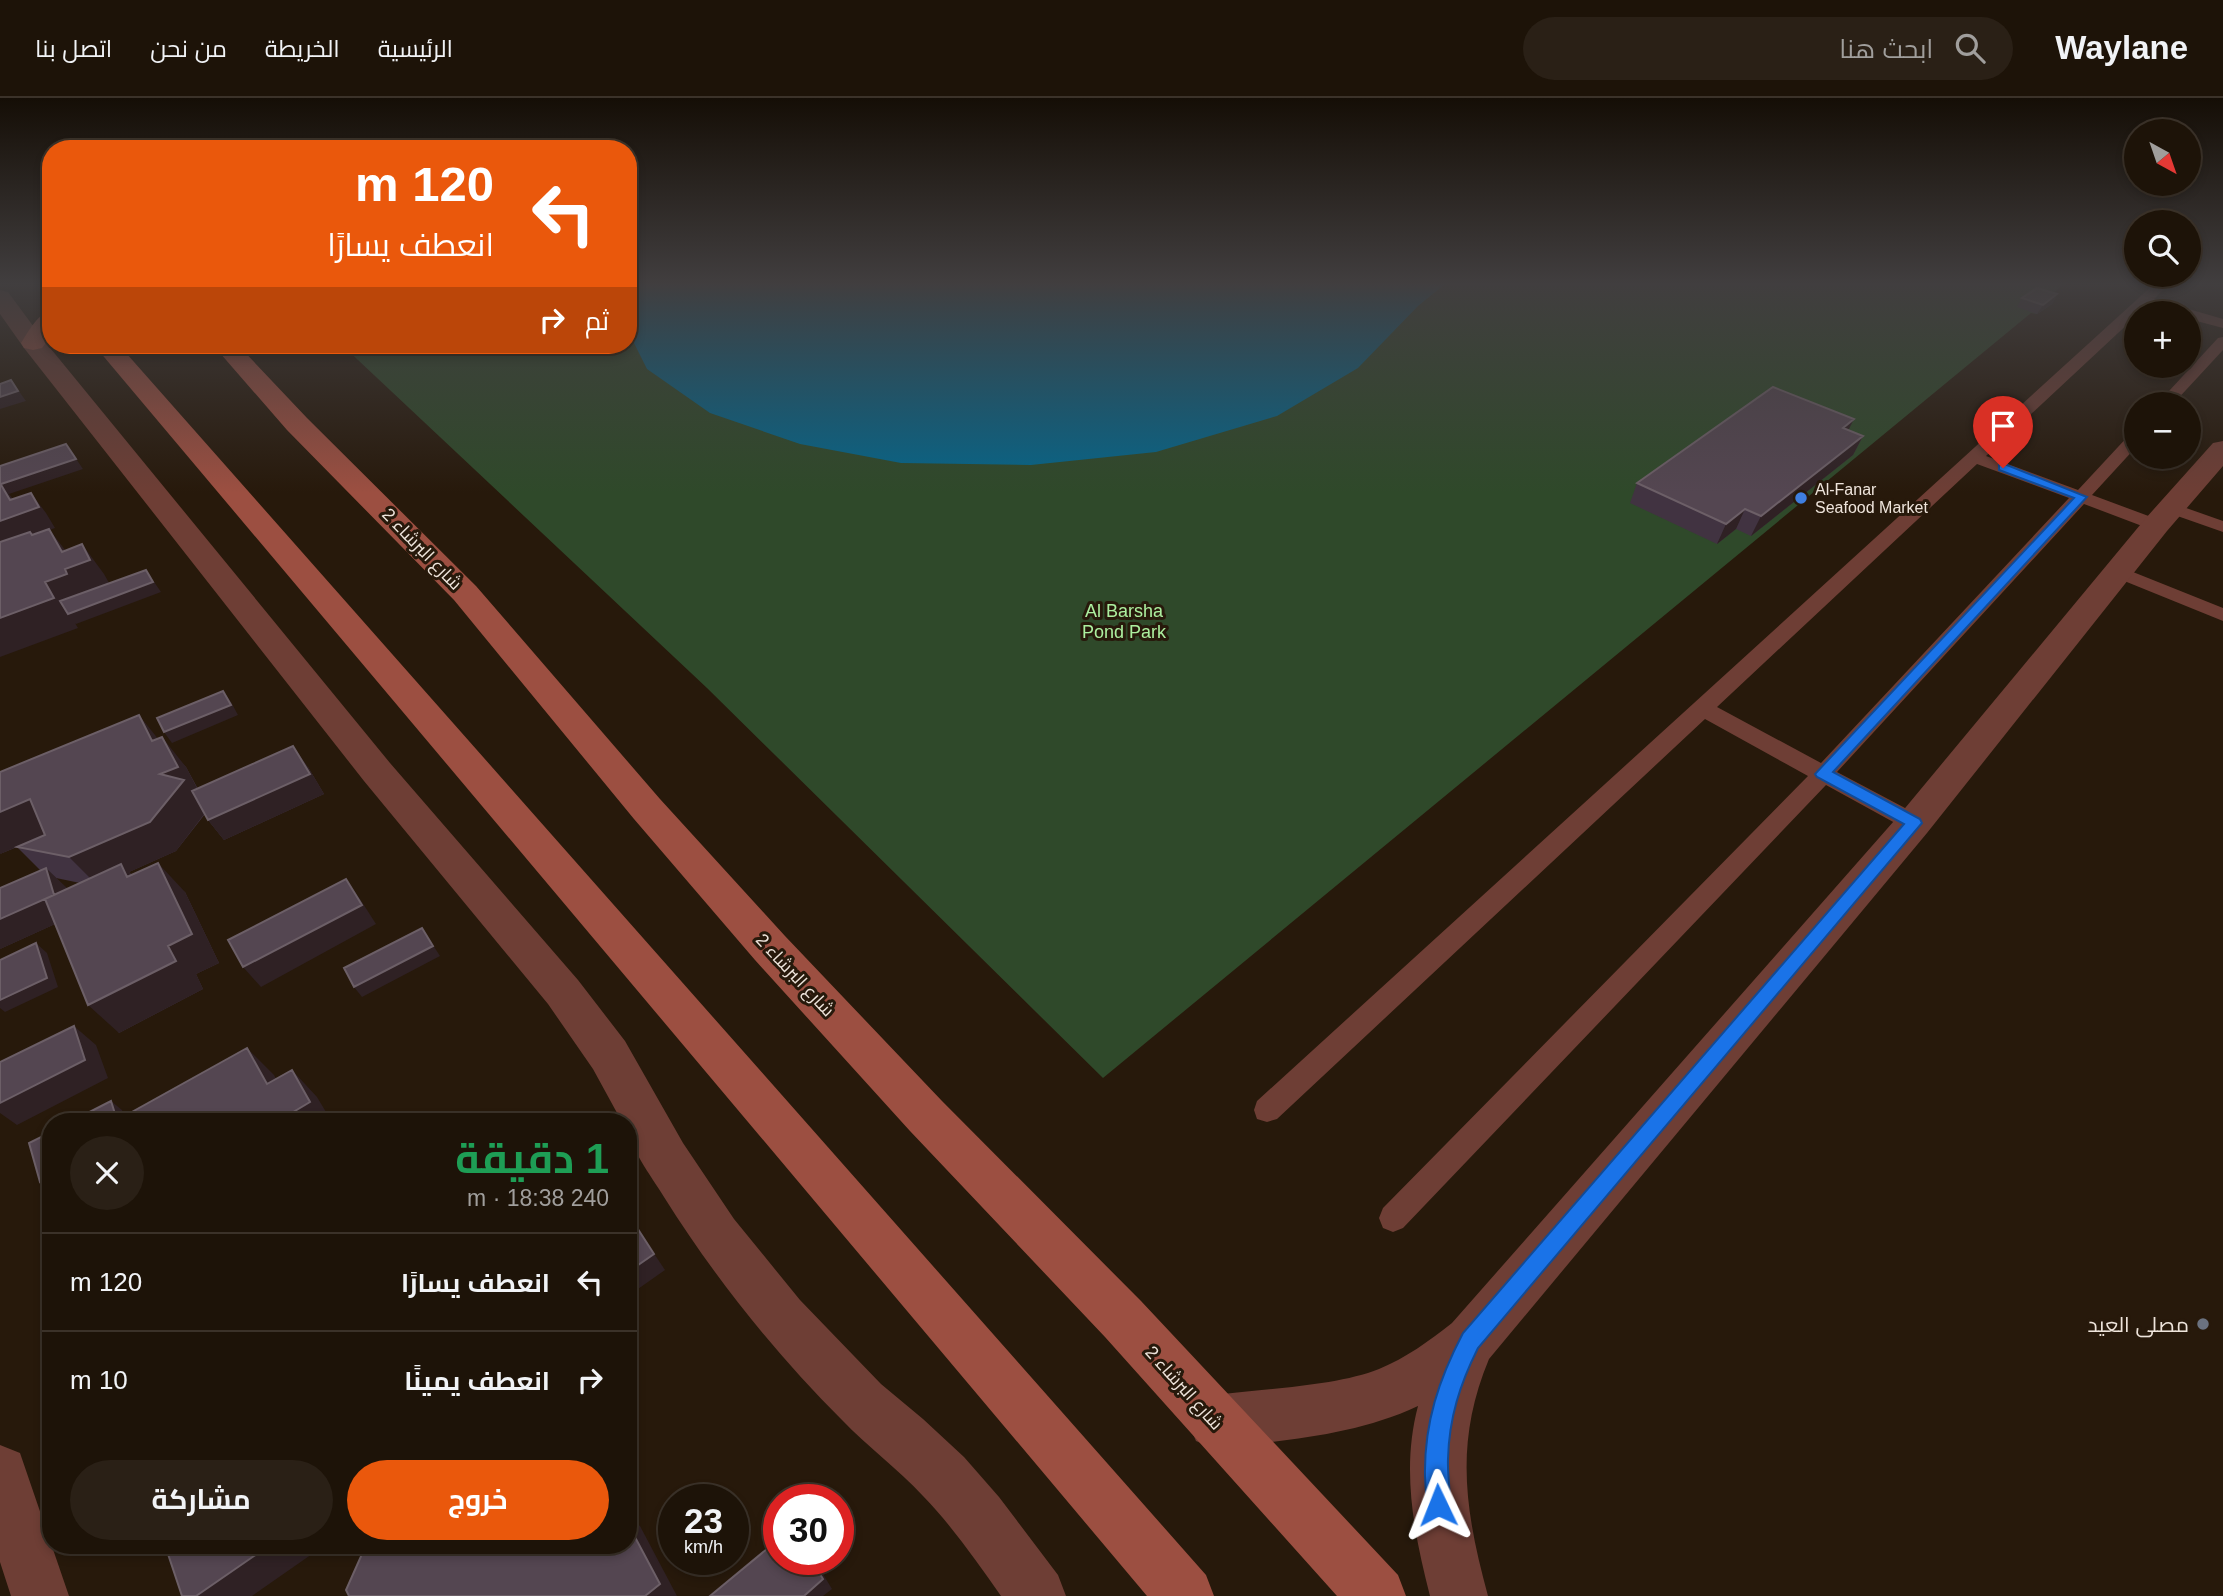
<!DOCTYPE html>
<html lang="ar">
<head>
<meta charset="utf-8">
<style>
	:root { --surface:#1d1308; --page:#2a2016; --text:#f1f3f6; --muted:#a09e9c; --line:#3b3229; --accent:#ea580c }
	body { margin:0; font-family:Helvetica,Cairo,sans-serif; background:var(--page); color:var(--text); direction:rtl; height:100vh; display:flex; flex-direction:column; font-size:26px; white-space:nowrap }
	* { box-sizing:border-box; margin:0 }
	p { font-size:23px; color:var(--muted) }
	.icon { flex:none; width:38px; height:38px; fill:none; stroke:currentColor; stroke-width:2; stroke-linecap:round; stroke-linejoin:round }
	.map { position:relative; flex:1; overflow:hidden; direction:ltr }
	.panel { position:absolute; left:42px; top:1015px; width:595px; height:441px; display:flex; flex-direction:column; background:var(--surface); border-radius:28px; box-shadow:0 4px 10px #0003,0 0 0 2px var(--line); direction:rtl }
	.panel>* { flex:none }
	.top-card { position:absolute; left:42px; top:42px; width:595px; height:214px; border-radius:28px; box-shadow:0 4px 10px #0003,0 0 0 2px var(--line); direction:rtl; background:#ea580c; color:#fff; overflow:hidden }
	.needle { width:46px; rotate:140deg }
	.buttons { position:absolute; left:2124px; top:21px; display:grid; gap:14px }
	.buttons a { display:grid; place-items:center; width:77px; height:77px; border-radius:50%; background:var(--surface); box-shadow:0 4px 10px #0003,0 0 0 2px var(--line); font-size:35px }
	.speed { position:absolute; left:658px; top:1386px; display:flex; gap:14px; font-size:35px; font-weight:700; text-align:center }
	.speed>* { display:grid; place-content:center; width:91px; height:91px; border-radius:50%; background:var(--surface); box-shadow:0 4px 10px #0003,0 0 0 2px var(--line); line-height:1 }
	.speed small { font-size:18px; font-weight:400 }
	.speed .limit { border:10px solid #d22; background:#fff; color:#111 }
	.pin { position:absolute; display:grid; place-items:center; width:60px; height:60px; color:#fff; margin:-72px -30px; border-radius:50% 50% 50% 0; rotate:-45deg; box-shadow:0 0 7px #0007 }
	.pin .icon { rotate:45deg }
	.me { position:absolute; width:77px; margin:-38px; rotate:358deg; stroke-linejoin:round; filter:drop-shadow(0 0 5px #0008) }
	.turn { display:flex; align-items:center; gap:24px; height:147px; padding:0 28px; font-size:32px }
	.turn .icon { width:91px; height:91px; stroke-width:2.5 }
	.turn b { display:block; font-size:49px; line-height:60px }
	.then { display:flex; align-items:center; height:66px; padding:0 28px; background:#0003; gap:14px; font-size:26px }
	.round { display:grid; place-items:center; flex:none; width:74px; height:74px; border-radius:37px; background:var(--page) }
	.headline { display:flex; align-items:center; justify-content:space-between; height:119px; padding:0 28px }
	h1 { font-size:42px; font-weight:700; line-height:52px; color:#1e9e55 }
	.primary-button { display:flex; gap:14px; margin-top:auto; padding:14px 28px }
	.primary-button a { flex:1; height:80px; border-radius:42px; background:var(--accent); color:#fff; font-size:28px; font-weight:700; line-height:80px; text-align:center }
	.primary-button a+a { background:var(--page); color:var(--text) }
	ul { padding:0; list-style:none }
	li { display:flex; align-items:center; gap:21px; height:98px; padding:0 28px; border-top:2px solid var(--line) }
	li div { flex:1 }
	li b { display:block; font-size:26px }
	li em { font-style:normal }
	header { display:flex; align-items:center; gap:42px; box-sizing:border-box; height:98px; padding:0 35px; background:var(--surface); border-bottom:2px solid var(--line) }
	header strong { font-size:33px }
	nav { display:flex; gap:38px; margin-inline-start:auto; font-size:24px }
	.search { width:490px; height:63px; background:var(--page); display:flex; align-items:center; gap:18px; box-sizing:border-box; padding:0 24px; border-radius:38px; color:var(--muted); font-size:26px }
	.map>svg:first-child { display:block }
	.green { fill:#2f492a }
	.water { fill:#06668a }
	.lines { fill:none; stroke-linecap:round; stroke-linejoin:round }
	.lane { fill:#6e3e35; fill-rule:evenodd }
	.street { fill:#6e3e35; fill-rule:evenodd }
	.secondary { fill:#9c4f41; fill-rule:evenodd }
	.wall { fill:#413341; fill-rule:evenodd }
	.shaded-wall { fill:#2f2124 }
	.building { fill:#544651; stroke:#6c5f67; stroke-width:2 }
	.route { fill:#1a73e8; stroke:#114b97; stroke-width:2 }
	.shop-dot { fill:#3f7fe0; stroke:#27190b; stroke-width:2.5 }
	.worship-dot { fill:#6b7280; stroke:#27190b; stroke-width:2.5 }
	.labels { text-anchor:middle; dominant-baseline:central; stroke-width:6; stroke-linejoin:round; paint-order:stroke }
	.far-poi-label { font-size:16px; fill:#eee4db; stroke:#27190b; text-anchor:start }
	.street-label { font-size:18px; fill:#eee4db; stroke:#27190b }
	.park-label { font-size:18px; fill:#acef9f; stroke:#27190b }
	.near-poi-label { font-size:21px; fill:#eee4db; stroke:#27190b; text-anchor:end }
</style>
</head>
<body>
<header>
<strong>Waylane</strong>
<div class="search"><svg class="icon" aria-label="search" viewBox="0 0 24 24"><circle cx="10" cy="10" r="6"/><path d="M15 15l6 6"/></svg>ابحث هنا</div>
<nav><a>الرئيسية</a><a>الخريطة</a><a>من نحن</a><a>اتصل بنا</a></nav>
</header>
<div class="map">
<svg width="2223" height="1498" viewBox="0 0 2223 1498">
	<rect width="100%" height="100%" fill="#27190b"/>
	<path class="green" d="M628,186H2063L2045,203L2052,206L2037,216L2031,215L1103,980L707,590L342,247H628Z"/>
	<path class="water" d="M628,186H1445L1418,208L1358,270L1277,318L1156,354L1031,367L901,365L800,346L710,315L647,271L628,233Z"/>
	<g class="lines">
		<path class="lane" d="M2154,186H2169L2154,201L2223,221V230L2189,221V215H2172L2147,208L1986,358L2078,392L2131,335L2137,333V348L2092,397L2162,423L2165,427L2162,431H2150L2084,406L1837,674L1922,719L1925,725L1922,731L1914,733L1906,731L1826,687L1403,1130L1393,1134L1383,1130L1379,1120L1383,1110L1808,678L1705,621L1277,1021L1267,1024L1257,1021L1254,1012L1257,1003ZM1977,366L2069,400L1821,665L1717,609Z
			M2223,239V252L2173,306H2157L2218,240Z
			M2172,405L2223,423V434L2166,414L2163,410L2166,406Z
			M2118,468L2223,510V523L2112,478L2109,474L2112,470Z"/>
		<path class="street" d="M0,192L8,194L42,240L390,665L578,882L625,943L683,1045L734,1121L800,1202L881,1286L923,1321L964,1359L999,1399L1058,1477L1066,1498H1001C977,1464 953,1429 923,1398C898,1371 868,1349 842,1322C774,1254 715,1180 664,1099C651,1077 628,1050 628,1024H622L593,971L548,906L364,683L24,250L0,216Z
			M2223,343V368L2167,433L1927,735L1489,1261C1454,1345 1465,1413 1488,1498H1430C1414,1435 1401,1372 1418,1308C1354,1338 1284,1342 1215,1351L1196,1343L1188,1324L1196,1305L1215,1297C1262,1291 1337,1288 1379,1271C1406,1260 1429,1243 1452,1225L1901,715L2145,421L2213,345Z
			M0,1347L20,1355L69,1498H11L0,1464Z"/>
		<path class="secondary" d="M51,213V238L42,250L33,252L24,250L21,245C29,233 37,216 51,213Z
			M94,247H119L1206,1477L1214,1498H1147Z
			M213,247H238L307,320L476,488L660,701L785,838L942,1003L1141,1203L1398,1477L1406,1498H1337L1105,1239L910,1033L755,862L634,721L454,502L287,332Z"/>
	</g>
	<path class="wall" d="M2057,196L2052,206L2037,216L2017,209L2022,200Z
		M1849,332L1863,338L1853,357L1751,438L1736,431L1717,446L1630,405L1637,385Z
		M158,641L186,669L198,691L308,669L324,696L224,742L208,722L205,716L176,753L129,774L132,777L185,794L219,865L196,876L203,891L119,935L55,826L0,851L41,773L17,749L0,756ZM56,780L80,785L67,791Z"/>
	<path class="shaded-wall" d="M2057,196L2052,206L2037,216L2043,207Z
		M11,282L26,303L0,311V299Z
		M1854,321L1844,341L1843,330Z
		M1863,338L1853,357L1751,438L1761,418Z
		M66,346L83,371L9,396L16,405L31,395L46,415L55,430L0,449V423L10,402L0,386Z
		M1745,411L1736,431L1717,446L1726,426Z
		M49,431L72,461L82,446L104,476L113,492L146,472L161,494L76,526L75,525L78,530L0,559V520L45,484L65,471L62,454Z
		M223,593L231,604L238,617L172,645L164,634Z
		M139,617L163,647L162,639L186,669L208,711L176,753L129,774L149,795L98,788L69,759L160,676L152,643Z
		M293,648L308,669L324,696L224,742L208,722Z
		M30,701L59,731L0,756V714Z
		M158,765L185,794L219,865L196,876L203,891L119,935L88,907L168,848Z
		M46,770L67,790L75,817L0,851V821Z
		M346,781L360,801L376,826L261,889L243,869Z
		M422,830L440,858L362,899L354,889Z
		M36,845L47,855L58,889L5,914L0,910V902Z
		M74,928L96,947L108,980L17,1027L0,1015V1005Z
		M247,950L274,977L294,1013L267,986Z
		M292,972L317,999L332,1024H287L285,1019Z
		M111,1003L122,1012L126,1024H118Z
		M51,1078V1091L40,1084Z
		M645,1142L665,1172L628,1198V1174Z
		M628,1418L640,1428L677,1498H645L628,1426Z
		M270,1447H325L252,1498H196Z
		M811,1461H814L832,1491L823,1498H804Z"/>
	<path class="building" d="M2037,190L2057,196L2043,207L2022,200Z
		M11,282L18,293L0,299V286Z
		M1773,289L1854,321L1843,330L1863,338L1761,418L1745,411L1726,426L1637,385Z
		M66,346L76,361L1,386L0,385V368Z
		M0,385L10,402L31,395L39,409L0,423Z
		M49,431L62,454L82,446L90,462L65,471L67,476L45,484L54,500L0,520V444L30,434L32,437Z
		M146,472L153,484L68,516L60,503Z
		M223,593L231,607L164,634L157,620Z
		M139,617L152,643L162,639L178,669L160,676L184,682L150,724L69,759L17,749L45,737L30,701L0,714V674Z
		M293,648L310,676L208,722L192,693Z
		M158,765L192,836L168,848L176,863L88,907L45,801L121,766L127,779Z
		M46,770L54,797L0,821V790Z
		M346,781L362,807L243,869L228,842Z
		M422,830L433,848L354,889L344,870Z
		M36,845L47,880L0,902V862Z
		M74,928L85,962L0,1005V964Z
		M247,950L267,986L292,972L310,1004L285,1019L287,1024H114Z
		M111,1003L117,1022L114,1024H70Z
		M51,1034V1078L40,1084L29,1045Z
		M634,1125L654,1156L628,1174V1129Z
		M628,1426L660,1486L645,1498H349L346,1492L366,1447H628Z
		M779,1441V1461H811L823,1481L804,1498H710Z
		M165,1447H270L196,1498H182Z"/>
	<linearGradient id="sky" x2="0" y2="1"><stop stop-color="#150e06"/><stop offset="0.47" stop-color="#413e3f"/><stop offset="1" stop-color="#413e3f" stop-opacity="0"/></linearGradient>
	<rect width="2223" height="395" fill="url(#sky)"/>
	<path class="route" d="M1999,367H2007L2087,399L1833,674L1920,721L1922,725L1478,1250C1460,1286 1449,1320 1448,1361C1447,1379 1453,1399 1446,1416L1438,1419L1430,1416C1425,1404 1426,1390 1425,1378C1424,1325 1439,1281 1463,1235L1904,726L1817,679L1815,676L2074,400L1999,372Z"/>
	<circle class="shop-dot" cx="1801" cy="400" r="7"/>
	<circle class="worship-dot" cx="2203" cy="1226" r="7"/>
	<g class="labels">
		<g class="far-poi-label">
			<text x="1815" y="391">Al-Fanar<tspan x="1815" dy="18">Seafood Market</tspan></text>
		</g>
		<g class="street-label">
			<text transform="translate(422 451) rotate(46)">شارع البرشاء 2</text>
			<text transform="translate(795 877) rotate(47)">شارع البرشاء 2</text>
			<text transform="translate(1184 1290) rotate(48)">شارع البرشاء 2</text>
		</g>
		<g class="park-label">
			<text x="1124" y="513">Al Barsha<tspan x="1124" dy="21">Pond Park</tspan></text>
		</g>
		<g class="near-poi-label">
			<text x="2189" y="1226">مصلى العيد</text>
		</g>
	</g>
</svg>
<div class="buttons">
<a><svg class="needle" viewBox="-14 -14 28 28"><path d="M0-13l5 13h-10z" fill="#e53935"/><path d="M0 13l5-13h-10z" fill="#a09e9c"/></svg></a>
<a><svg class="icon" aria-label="search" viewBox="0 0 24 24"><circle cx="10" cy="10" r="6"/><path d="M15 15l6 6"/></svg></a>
<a>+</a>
<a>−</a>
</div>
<div class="speed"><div>23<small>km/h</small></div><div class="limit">30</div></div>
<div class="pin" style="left:2003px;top:370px;background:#d93025"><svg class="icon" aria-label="arrive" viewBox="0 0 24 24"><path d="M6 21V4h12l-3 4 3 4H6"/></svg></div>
<svg class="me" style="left:1438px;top:1407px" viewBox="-20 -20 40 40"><path d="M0-17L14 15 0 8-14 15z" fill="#1a73e8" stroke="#fff" stroke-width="4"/></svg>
<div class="top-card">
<div class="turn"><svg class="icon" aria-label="left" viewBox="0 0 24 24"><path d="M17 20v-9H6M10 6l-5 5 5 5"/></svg><div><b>120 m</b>انعطف يسارًا</div></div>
<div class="then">ثم<svg class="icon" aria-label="right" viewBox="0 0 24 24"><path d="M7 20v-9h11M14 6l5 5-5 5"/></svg></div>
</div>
<section class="panel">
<div class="headline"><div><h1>1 دقيقة</h1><p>240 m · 18:38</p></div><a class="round"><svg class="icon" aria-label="close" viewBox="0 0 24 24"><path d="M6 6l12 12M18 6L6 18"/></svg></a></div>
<ul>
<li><svg class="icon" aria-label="left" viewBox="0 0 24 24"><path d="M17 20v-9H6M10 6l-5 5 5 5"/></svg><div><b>انعطف يسارًا</b></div><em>120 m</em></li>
<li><svg class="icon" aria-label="right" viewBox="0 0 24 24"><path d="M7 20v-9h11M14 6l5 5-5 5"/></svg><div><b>انعطف يمينًا</b></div><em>10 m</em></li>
</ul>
<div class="primary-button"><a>خروج</a><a>مشاركة</a></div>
</section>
</div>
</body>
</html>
